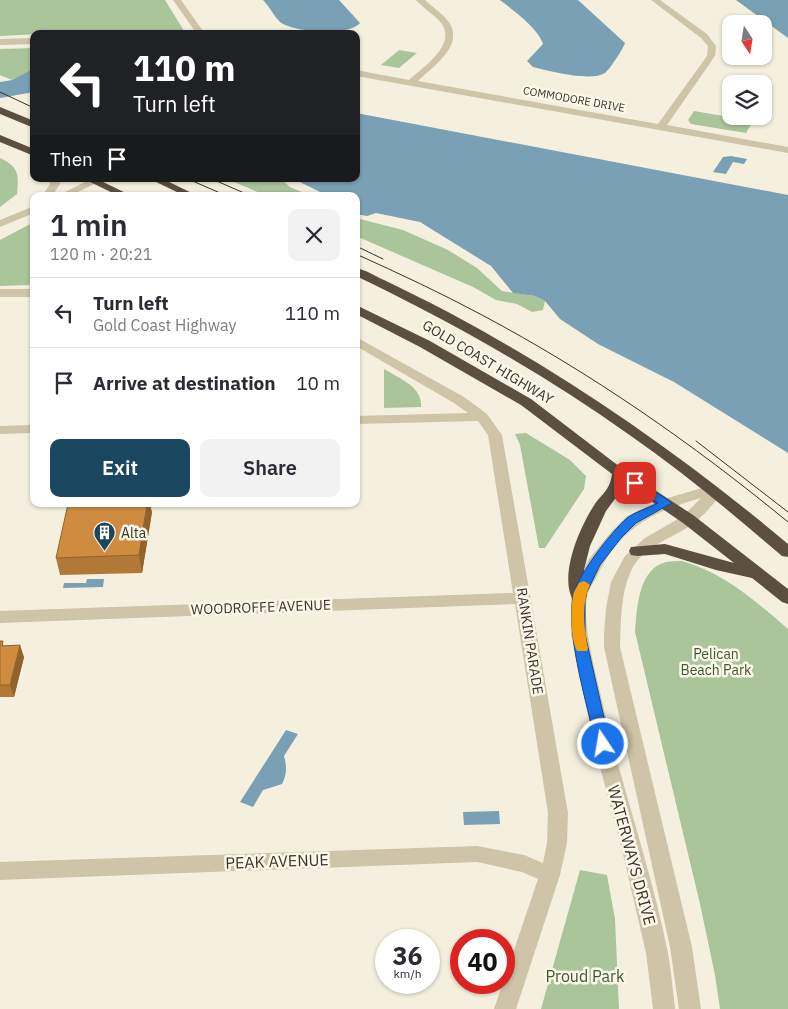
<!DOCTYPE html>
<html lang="en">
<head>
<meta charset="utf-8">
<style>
	:root { --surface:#fff; --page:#f2f2f3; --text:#2b2b33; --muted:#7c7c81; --line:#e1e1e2; --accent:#1a465f }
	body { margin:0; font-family:"IBM Plex Sans",sans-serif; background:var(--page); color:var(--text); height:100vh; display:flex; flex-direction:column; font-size:19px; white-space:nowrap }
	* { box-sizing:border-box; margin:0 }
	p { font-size:16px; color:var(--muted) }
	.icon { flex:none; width:28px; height:28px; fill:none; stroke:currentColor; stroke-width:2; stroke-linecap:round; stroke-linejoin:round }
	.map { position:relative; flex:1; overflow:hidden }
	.panel { position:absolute; left:30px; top:192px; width:330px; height:315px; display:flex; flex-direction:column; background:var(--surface); border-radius:10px; box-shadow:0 1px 4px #0004 }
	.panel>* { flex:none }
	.banner { position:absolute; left:30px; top:30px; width:330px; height:152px; border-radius:10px; box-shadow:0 1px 4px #0004; background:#202124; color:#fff; overflow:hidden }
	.needle { width:32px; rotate:168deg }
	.fabs { position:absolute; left:722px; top:15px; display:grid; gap:10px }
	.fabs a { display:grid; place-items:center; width:50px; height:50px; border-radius:10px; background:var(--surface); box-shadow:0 1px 4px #0004; font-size:25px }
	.speed { position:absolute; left:375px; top:929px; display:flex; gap:10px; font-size:25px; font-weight:700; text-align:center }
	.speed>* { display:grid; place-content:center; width:65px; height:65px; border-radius:50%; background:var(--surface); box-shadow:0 1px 4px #0004; line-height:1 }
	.speed small { font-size:12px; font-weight:400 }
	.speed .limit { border:8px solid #d22; background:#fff; color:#111 }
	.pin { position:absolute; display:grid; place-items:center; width:42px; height:42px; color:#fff; margin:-21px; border-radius:10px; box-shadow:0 2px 8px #0006 }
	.me { position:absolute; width:55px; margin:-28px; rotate:348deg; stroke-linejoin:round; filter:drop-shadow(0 0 4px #0008) }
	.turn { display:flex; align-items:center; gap:18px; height:105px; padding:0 20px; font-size:22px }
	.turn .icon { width:65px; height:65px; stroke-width:2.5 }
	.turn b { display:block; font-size:35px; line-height:42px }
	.then { display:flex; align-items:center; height:48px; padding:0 20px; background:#0003; gap:10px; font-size:19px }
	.round { display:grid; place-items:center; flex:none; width:52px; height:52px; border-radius:10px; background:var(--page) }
	.head { display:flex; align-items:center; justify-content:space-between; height:85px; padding:0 20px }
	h1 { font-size:30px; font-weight:600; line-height:38px }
	.action { display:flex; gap:10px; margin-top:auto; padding:10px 20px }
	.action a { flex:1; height:58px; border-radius:10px; background:var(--accent); color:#fff; font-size:20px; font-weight:600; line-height:58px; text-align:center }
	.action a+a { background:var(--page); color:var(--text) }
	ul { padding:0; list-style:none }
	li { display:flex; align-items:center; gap:15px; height:70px; padding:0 20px; border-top:1px solid var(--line) }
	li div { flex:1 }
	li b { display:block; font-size:19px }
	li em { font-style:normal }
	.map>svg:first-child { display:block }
	.green { fill:#abc59b }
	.water { fill:#79a0b4 }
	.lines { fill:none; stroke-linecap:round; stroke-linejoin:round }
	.minor { fill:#cec4a7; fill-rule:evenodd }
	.highway { fill:#5b503f; fill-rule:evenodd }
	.tram { stroke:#3a3328; stroke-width:1 }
	.wall { fill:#b27837 }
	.shaded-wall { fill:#91622d }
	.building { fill:#cf8c40; stroke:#91622d }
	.route { fill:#1a73e8; stroke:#114b97 }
	.slow { fill:#f59e0b }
	.labels { text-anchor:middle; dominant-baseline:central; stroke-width:5; stroke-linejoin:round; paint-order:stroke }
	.far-street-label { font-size:11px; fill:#3a3328; stroke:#fbf8ea }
	.street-label { font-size:14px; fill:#3a3328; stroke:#fbf8ea }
	.poi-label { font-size:14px; fill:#3a3328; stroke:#fbf8ea; text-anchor:start }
	.park-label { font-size:14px; fill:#3a5a2a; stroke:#fbf8ea }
	.near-street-label { font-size:16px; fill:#3a3328; stroke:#fbf8ea }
	.near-park-label { font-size:16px; fill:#3a5a2a; stroke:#fbf8ea }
</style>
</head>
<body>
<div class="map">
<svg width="788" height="1009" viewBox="0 0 788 1009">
	<rect width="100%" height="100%" fill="#f4f0dd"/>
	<path class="green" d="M0,0H165L186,34L99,31L0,36Z
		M34,48V70L12,80L0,75V49Z
		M399,50L417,53L399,68L381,65Z
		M694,111L753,121L746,133L691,124L688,120Z
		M0,158C19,167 19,174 17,194L0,207Z
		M227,179H281L290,187L311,196H267Z
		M356,218L403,230L448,250L477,268L502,291L535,296L545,301L543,310L532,312L517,304L496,300L473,287L356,236Z
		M34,222V285L0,286V240Z
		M384,369C399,378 423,387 421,407L384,408Z
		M526,433L570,460L586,476L584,489L545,548H539L520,445L515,434Z
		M682,561C724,573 756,601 788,629V1009H720L715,975L700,904L635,632C637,609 638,569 666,562C671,561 677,561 682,561Z
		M580,870L607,875L615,919L619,1009H541Z"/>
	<path class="water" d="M263,0H339L360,23C348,37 292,32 280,22C274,16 269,6 263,0Z
		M500,0H578L625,43C623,49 610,69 605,73C591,82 549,71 533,67L527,61L543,44C539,29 513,10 500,0Z
		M736,0H788V38Z
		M31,70H34V92L0,98V82L12,80Z
		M356,113L788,195V453L674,382L598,344L560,319L545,301L535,296L513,293L491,266L420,222L376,213L367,216L356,214V196H328L294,179H356Z
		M731,156L747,159L744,164L733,162L726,174L713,172L723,157Z
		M87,579H104L103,587L63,588L64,583H86Z
		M286,730L298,734L284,756C287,766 287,775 282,784L263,790L253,807L240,802Z
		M499,811L500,824L464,825L463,812Z"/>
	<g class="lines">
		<path class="minor" d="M173,0H181L205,34H197Z
			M416,0H425C432,7 442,13 448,21C466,44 433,67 418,81L658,124L707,56L708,46L701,38L651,0H660L707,34L716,46L715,56L667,125L788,147V153L356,76V70L409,80C423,67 456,46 442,24C435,15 424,9 416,0Z
			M34,38V44L0,45V39Z
			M49,179H59L60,184L52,196H42L50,184Z
			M91,179H99L100,181L70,196H57Z
			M34,206V213L0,227V220Z
			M0,289H34V297H0Z
			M356,337L464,397L487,414L502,435L568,813L567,843L560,875L516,1009H494L538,879L522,872L477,862L0,880V862L477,846L524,855L543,863L547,843L548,813L515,604L0,623V611L513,593L488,435L478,421L356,424V416L468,413L454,403L356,346Z
			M34,425V433L0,434V426Z
			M712,485L717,487L722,492C715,503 704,515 694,523C673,539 643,545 631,571C620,595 621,622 620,647L692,947L701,1009H679L670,947L604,647V635L606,608L611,582L625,556L645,538L683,516L701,498C652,512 620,528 597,576C594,582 588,590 587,597C582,627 596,671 602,701C621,785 651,868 668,953C671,971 673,990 675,1009H653L646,953L623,854L594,744L571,634V596L589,559L612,531L627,516L661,500Z"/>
		<path class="highway" d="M0,107L34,121V128L0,114Z
			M0,135L34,149V156L0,142Z
			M84,179H97L132,196H119Z
			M150,179H163L198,196H185Z
			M356,268C366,270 375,276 384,280C405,290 427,301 448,312C570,377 682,455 788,544V557L782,556C733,514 684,473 631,436C544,374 452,322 356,276Z
			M356,305L430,341L531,399L624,470L693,515L788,589V604L782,602L752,578L716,570L665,554L637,556L631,555L629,551L631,547L665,544L734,563L683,523L626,484L606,511L590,546L584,570L587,596L585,600L579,602L573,600C559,576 579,529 593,507C601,494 610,491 612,474L521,405L420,347L356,314Z"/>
		<path class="tram" d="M0,92L34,108
			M188,179L227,196
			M212,179L251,196
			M356,246L383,259
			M356,254C398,273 441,293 482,315C591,373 692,443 788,522
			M696,441L788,512"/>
	</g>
	<path class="wall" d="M152,512L142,573L60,575L56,558Z
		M0,641L4,646L24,657L14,697H0Z"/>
	<path class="shaded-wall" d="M147,504H150L152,512L142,573L139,555Z
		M20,645L24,657L14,697L10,685Z"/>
	<path class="building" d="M68,504H147L139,555L56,558Z
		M0,641H3L2,646L20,645L10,685H0Z"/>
	<path class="route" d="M635,479L672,503L636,523L621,538L600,565L585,596V634L610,744L608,748L603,750L598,748L596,744C587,704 566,636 573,597C576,577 611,532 627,518C635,512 648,508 658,503L631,485L629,483Z"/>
	<path class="slow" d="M584,581L590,585C581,604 584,628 588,648L587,651H577C571,640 570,610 573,597C573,592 577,587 579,583Z"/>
	<defs>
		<symbol id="building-pin" viewBox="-11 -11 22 30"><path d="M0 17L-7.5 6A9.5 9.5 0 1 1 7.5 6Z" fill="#1a465f" stroke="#fbf8ea"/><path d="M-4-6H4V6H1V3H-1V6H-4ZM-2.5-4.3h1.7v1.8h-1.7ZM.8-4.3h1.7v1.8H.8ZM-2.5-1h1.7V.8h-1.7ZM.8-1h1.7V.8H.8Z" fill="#fff"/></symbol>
	</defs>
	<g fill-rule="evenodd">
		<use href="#building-pin" x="92" y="520" width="25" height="34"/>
	</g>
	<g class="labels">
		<g class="far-street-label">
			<text transform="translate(574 99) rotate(10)">COMMODORE DRIVE</text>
		</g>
		<g class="street-label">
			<text transform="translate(488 362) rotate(31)">GOLD COAST HIGHWAY</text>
			<text transform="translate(261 607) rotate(-2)">WOODROFFE AVENUE</text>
			<text transform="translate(530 641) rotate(81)">RANKIN PARADE</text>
		</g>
		<g class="poi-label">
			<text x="121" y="533">Alta</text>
		</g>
		<g class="park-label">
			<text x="716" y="654">Pelican<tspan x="716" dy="16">Beach Park</tspan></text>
		</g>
		<g class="near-street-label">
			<text transform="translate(632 855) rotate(75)">WATERWAYS DRIVE</text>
			<text transform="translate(277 861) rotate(-2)">PEAK AVENUE</text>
		</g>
		<g class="near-park-label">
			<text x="585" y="976">Proud Park</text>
		</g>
	</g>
</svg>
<div class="fabs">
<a><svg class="needle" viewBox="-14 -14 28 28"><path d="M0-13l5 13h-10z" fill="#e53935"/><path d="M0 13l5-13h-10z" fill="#7c7c81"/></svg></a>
<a><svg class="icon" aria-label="layers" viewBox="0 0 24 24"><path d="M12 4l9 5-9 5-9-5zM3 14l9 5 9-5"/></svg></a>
</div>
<div class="speed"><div>36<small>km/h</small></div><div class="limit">40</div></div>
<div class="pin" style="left:635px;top:483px;background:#d93025"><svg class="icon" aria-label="arrive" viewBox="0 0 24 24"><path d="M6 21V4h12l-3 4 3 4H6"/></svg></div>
<svg class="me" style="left:603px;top:744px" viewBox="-20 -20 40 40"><circle r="17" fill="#1a73e8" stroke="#fff" stroke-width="3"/><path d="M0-11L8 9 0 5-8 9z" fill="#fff"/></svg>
<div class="banner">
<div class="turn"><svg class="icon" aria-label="left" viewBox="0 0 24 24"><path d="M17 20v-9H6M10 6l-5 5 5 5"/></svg><div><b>110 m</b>Turn left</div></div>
<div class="then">Then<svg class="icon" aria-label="arrive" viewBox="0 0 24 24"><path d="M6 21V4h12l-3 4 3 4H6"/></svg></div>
</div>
<section class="panel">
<div class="head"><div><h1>1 min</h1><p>120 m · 20:21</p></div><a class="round"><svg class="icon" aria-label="close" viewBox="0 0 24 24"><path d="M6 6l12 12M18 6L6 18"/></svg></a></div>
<ul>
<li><svg class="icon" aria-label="left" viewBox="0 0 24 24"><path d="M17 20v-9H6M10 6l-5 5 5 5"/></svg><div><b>Turn left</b><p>Gold Coast Highway</p></div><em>110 m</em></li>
<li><svg class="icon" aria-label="arrive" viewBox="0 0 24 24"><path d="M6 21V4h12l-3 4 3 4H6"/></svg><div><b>Arrive at destination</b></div><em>10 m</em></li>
</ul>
<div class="action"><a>Exit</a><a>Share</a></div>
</section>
</div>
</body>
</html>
